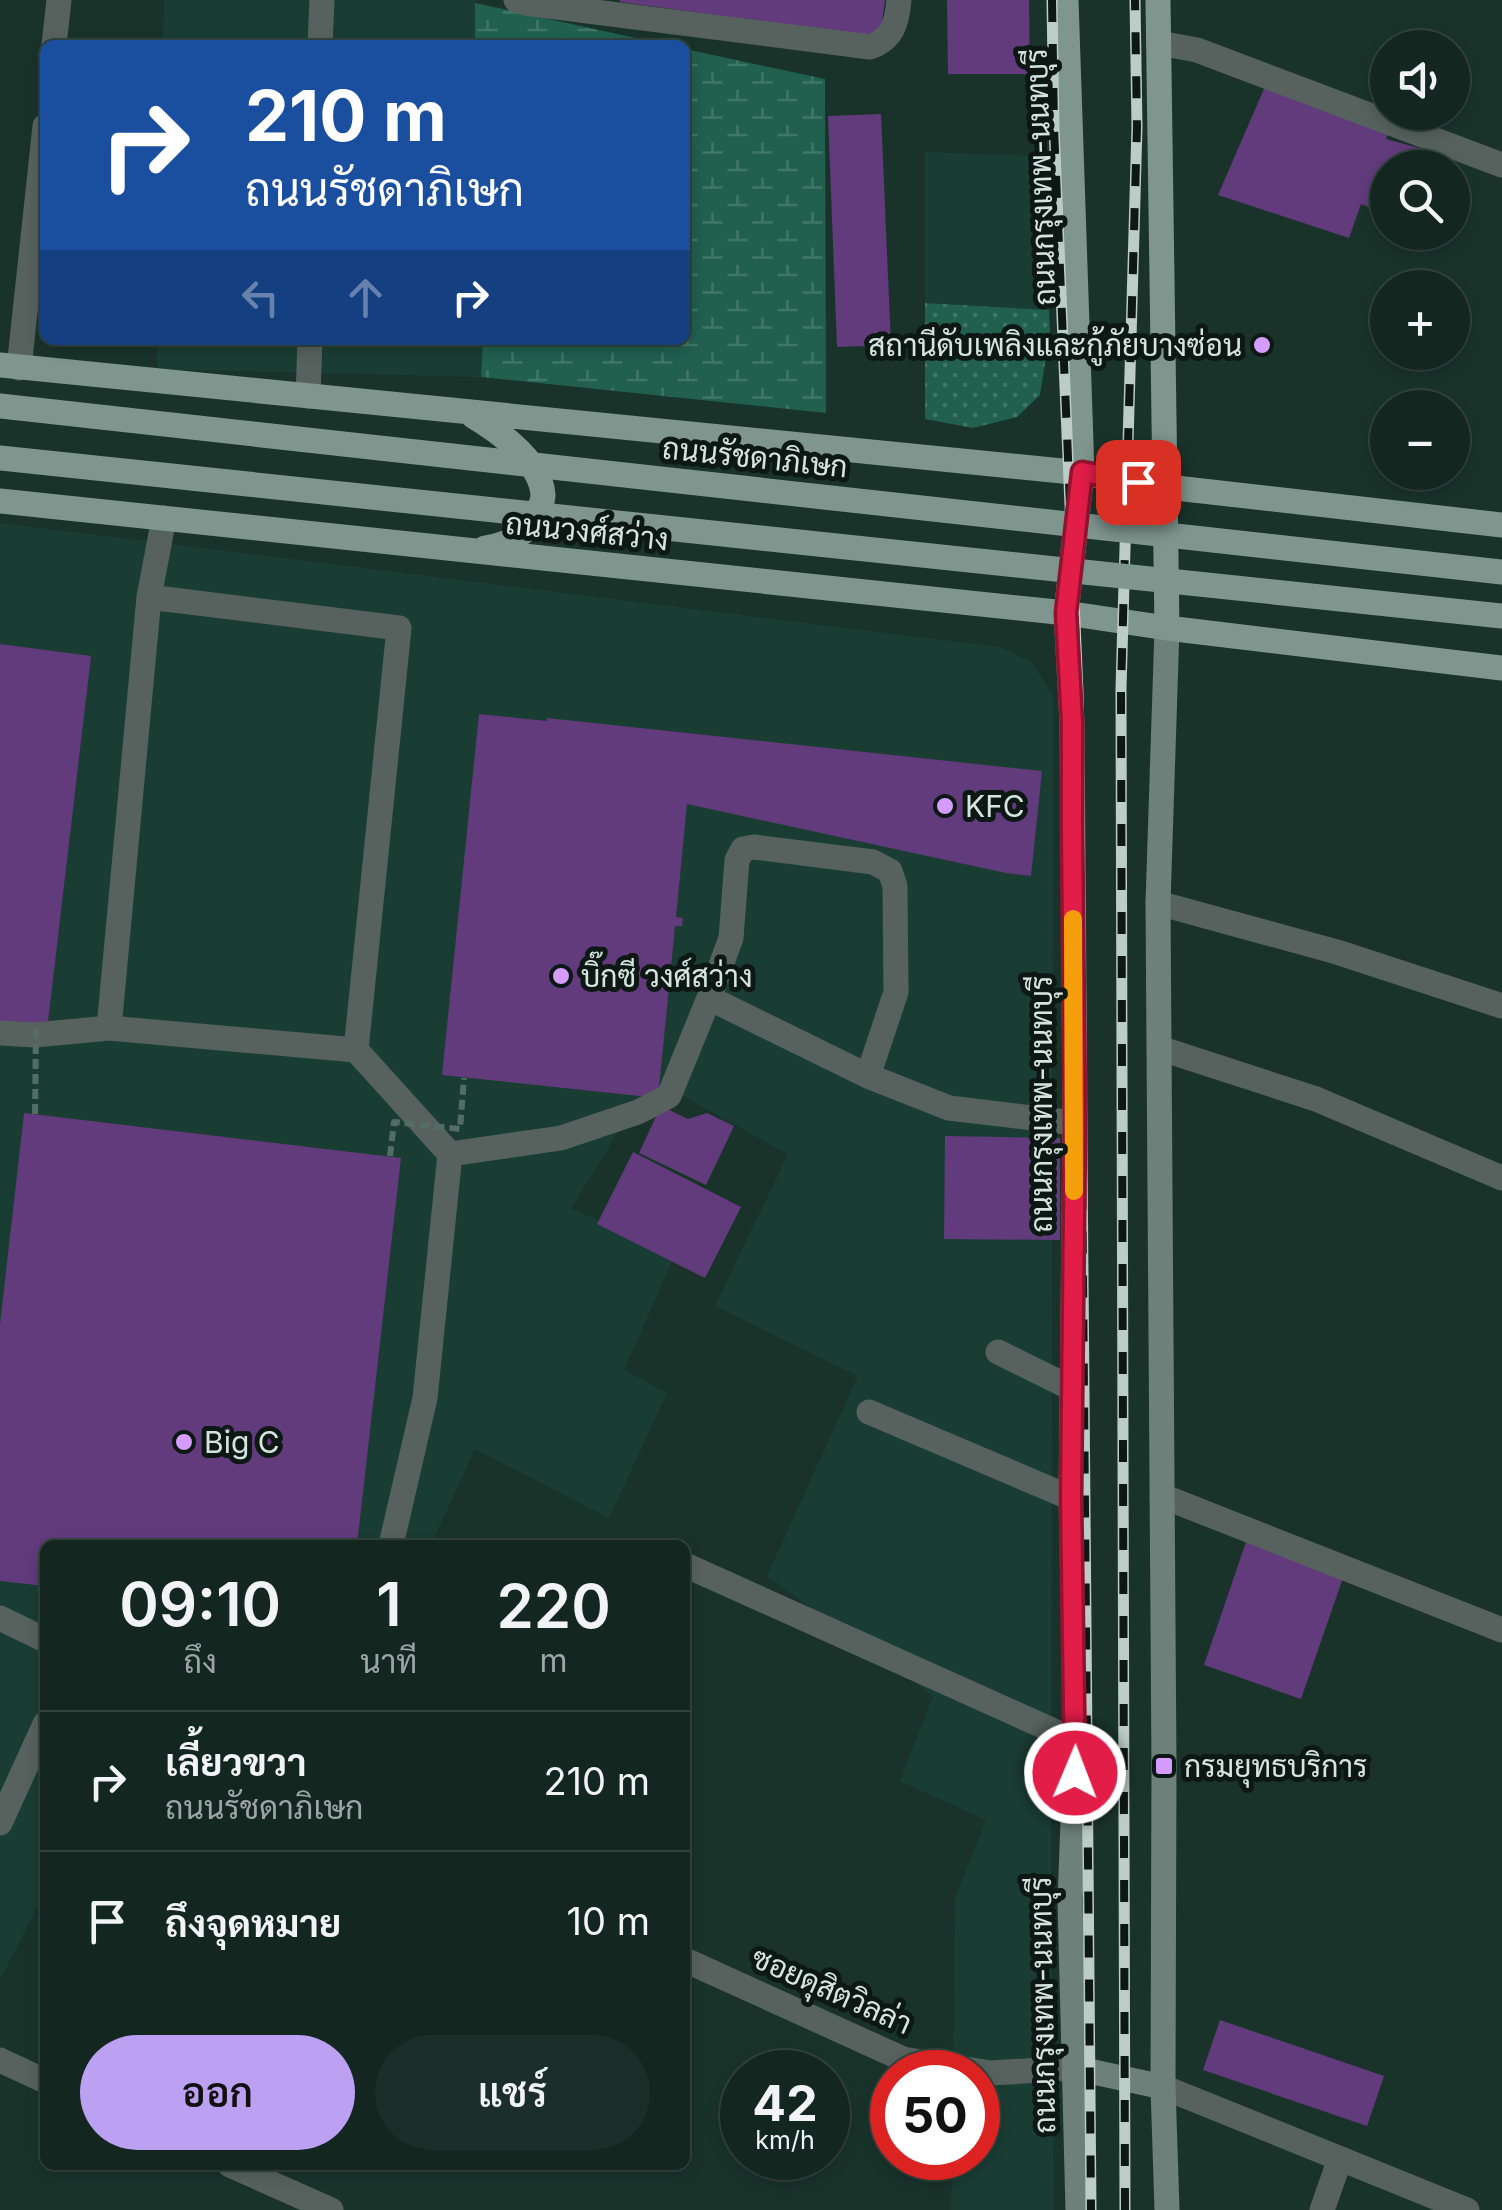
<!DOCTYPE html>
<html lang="th">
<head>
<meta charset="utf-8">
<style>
	:root { --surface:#132620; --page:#1c2e29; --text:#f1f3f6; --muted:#9da5a5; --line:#32433e; --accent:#bca0f2 }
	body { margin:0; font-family:Inter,Sarabun,sans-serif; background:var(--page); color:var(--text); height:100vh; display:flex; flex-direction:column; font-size:38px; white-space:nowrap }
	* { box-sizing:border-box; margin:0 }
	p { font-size:32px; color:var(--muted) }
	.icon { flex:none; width:55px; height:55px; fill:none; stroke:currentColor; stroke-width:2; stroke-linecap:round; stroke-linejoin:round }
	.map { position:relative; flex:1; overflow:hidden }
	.details { position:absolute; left:40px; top:1540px; width:650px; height:630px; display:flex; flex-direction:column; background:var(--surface); border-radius:15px; box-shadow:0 5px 15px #0003,0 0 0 2px var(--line) }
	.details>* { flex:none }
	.banner { position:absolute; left:40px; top:40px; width:650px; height:305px; border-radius:15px; box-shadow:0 5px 15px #0003,0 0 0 2px var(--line); background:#1a4fa0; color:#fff; overflow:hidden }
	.tools { position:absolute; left:1370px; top:30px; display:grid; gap:20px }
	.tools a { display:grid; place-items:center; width:100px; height:100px; border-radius:50%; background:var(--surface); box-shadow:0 5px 15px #0003,0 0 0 2px var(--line); font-size:50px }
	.speed { position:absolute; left:720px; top:2050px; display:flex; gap:20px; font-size:50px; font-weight:700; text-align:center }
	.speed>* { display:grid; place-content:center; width:130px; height:130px; border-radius:50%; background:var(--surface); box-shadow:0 5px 15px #0003,0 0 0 2px var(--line); line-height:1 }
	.speed small { font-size:25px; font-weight:400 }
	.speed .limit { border:15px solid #d22; background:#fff; color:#111 }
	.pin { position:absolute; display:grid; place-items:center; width:85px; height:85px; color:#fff; margin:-42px; border-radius:20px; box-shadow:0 5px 15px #0006 }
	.me { position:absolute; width:110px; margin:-55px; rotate:1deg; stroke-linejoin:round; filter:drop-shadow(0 0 8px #0008) }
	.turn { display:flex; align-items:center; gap:35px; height:210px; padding:0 40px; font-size:45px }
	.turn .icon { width:130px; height:130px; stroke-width:2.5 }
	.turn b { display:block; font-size:70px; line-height:85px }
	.lanes { display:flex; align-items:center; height:95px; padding:0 40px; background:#0003; justify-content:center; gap:50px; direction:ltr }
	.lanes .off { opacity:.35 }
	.eta { display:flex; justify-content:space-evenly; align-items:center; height:170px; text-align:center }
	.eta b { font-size:60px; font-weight:600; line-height:70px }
	.primary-button { display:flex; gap:20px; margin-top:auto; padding:20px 40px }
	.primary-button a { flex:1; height:115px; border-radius:60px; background:var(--accent); color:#111; font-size:40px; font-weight:600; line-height:115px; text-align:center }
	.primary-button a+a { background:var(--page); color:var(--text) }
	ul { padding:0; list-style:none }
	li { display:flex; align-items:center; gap:30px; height:140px; padding:0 40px; border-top:2px solid var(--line) }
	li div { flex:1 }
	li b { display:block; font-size:38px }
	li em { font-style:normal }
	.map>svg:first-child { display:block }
	.built { fill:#1a3d33 }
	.wetland { fill:url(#wetland-marsh) }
	.garden { fill:url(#garden-dots) }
	.building { fill:#613b7b }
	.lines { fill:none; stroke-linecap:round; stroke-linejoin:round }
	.lane { stroke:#57625e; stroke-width:25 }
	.street { stroke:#57625e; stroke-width:25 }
	.secondary { stroke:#6d8079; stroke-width:25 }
	.primary { stroke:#7e968e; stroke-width:25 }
	.rail-casing { stroke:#bcccc7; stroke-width:11 }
	.rail { stroke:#0d1815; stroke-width:8; stroke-dasharray:22; stroke-linecap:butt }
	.path-bridge { stroke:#556c65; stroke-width:6; stroke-dasharray:10 5; stroke-linecap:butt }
	.primary-bridge { stroke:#7e968e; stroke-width:25 }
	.route-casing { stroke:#92132f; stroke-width:25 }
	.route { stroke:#e11d48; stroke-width:18 }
	.slow { stroke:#f59e0b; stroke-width:18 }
	.poi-dot { fill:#d49cfc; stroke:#0d1815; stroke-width:4 }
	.labels { text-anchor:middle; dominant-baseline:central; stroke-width:10; stroke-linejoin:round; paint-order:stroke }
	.street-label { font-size:30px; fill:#d5e4df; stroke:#0d1815 }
	.poi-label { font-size:30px; fill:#d5e4df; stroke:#0d1815; text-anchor:start }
</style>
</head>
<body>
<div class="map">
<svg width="1502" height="2210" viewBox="0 0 1502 2210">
	<defs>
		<pattern id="wetland-marsh" width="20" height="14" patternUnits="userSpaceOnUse" patternTransform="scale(2.5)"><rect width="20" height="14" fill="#215f4f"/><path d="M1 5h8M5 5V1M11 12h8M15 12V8" fill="none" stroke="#407668"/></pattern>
		<pattern id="garden-dots" width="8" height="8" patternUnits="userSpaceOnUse" patternTransform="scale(2.5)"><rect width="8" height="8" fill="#215f4f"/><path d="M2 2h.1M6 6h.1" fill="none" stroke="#407668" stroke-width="1.8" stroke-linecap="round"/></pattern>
	</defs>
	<rect width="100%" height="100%" fill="#19332b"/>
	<path class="built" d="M164,0H475V45H163Z
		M925,152L1039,156L1049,310L925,303Z
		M157,340H483L481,377L157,369Z
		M0,523L1000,647L1031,662L1053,695L1051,1947L1054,2210H951L952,2158H978V2072H953L955,1898L986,1820L900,1781L933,1696L767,1576L858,1376L715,1306L788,1154L651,1078L571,1209L676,1252L624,1370L667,1393L609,1518L475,1449L431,1545H45V1892L0,1980Z"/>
	<path class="wetland" d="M475,3L668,45H475Z
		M685,49L825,79L826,413L481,377L483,340H685Z"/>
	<path class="garden" d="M925,303L1049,310L1050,331L1040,395L1017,417L973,428L925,419Z"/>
	<path class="building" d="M620,0H885L880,37L620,2Z
		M947,0H1029L1030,74H948Z
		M1267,82L1390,129L1386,139L1419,148L1411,168H1388V215L1361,204L1349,238L1218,195Z
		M881,114L891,345L837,347L828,116Z
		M0,644L91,656L47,1030L0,1025Z
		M479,714L547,721V718L1042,771L1031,876L1006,873L687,804L676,917L683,918L682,926H675L658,1098L442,1075Z
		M661,1106L688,1119L707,1113L734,1126L706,1185L639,1153Z
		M24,1113L401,1158L357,1545H45V1586L0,1581V1325Z
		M945,1136L1060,1138V1240L944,1239Z
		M633,1152L741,1207L705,1278L597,1224Z
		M1247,1539L1345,1572L1301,1699L1204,1665Z
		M1220,2020L1384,2076L1367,2126L1203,2070Z"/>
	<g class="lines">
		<path class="lane" d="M516,0L525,3L870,47C893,39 897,22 899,0
			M149,597L399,628L356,1050
			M709,998L731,938L737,860L743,849L754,847L873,862L890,871L895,886L896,992L868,1076
			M109,1028L149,597L164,518
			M0,1033L35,1035L109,1028L356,1050L450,1154L425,1398L391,1545
			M450,1154L561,1138L638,1112L669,1096L709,998L868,1076L949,1108L1075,1123
			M998,1352L1073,1389
			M869,1412L1071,1498
			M0,1618L45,1640
			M0,1823L45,1724
			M1163,2087L1467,2210
			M1322,2210L1340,2159"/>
		<path class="street" d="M1159,43L1197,50L1502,165
			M54,45L59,0
			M320,45L322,0
			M19,368L45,126
			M308,396L310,340
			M1158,903L1337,952L1502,1006
			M1159,1048L1316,1099L1502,1178
			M1162,1496L1502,1630
			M685,1565L1076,1741
			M685,1960L903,2059L991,2073L1075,2068
			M0,2060L45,2081
			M230,2165L331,2210"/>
		<path class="secondary" d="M1066,613L1072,722L1075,1123L1071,1498L1076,1741L1070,1901L1078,2210
			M1167,628L1158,903L1164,1766L1163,2087L1167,2210
			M1075,2068L1163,2087"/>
		<path class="primary" d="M1158,0L1167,628
			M0,365L1082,473L1167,487L1502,525
			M473,416C498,431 541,461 543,495C543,502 539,509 536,516C526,535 506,545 485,548
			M0,501L1066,613L1167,628L1502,668
			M1066,613L1082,473L1066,0"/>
		<defs>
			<path id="rail" d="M1052,0L1054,128L1078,693L1091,2210
				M1125,2210L1121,689L1137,127L1135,0"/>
		</defs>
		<use href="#rail" class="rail-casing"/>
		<use href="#rail" class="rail"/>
		<path class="path-bridge" d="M35,1114L36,1029
			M390,1156L394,1122L460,1129L464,1078"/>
		<path class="primary-bridge" d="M0,406L1502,572
			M0,458L1502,616"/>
	</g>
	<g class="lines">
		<defs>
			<path id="route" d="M1075,1773L1071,1498L1075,1123L1072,831V722L1066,613L1082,472L1138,482"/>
		</defs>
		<use href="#route" class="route-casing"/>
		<use href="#route" class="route"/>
		<path class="slow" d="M1073,919L1074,1191"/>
	</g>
	<g class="poi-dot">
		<circle cx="1262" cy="345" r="10"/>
		<circle cx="945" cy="806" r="10"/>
		<circle cx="561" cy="976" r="10"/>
		<circle cx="184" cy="1442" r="10"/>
		<rect x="1154" y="1756" width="20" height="20" rx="5"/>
	</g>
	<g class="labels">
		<g class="street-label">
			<text transform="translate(1040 177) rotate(-92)">ถนนกรุงเทพ-นนทบุรี</text>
			<text transform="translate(755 457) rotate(6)">ถนนรัชดาภิเษก</text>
			<text transform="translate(587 531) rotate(6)">ถนนวงศ์สว่าง</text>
			<text transform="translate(1041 1104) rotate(-90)">ถนนกรุงเทพ-นนทบุรี</text>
			<text transform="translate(832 1990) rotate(24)">ซอยดุสิตวิลล่า</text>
			<text transform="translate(1042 2005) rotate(-91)">ถนนกรุงเทพ-นนทบุรี</text>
		</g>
		<g class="poi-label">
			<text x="1242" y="345" text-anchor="end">สถานีดับเพลิงและกู้ภัยบางซ่อน</text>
			<text x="965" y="806">KFC</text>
			<text x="581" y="976">บิ๊กซี วงศ์สว่าง</text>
			<text x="204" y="1442">Big C</text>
			<text x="1184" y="1766">กรมยุทธบริการ</text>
		</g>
	</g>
</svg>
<div class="tools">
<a><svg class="icon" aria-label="sound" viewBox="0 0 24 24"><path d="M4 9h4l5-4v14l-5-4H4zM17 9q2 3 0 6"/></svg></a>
<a><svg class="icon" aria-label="search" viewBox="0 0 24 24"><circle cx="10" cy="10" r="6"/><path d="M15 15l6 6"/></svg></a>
<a>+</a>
<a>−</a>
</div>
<div class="speed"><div>42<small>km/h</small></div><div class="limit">50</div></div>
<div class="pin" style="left:1138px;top:482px;background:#d93025"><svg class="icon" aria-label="arrive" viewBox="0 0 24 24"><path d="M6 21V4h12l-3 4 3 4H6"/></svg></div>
<svg class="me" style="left:1075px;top:1773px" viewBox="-20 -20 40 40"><circle r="17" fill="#e11d48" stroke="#fff" stroke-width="3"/><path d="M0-11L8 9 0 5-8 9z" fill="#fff"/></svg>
<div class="banner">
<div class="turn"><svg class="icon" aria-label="right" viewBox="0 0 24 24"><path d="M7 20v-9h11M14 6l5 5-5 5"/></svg><div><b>210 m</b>ถนนรัชดาภิเษก</div></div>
<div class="lanes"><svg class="icon off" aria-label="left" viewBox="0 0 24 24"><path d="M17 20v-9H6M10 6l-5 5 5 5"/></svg><svg class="icon off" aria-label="ahead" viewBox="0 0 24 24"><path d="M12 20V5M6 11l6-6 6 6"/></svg><svg class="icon" aria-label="right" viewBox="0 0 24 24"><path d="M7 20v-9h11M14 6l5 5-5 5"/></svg></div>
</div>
<section class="details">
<div class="eta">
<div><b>09:10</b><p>ถึง</p></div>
<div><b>1</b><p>นาที</p></div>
<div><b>220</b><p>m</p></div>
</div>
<ul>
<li><svg class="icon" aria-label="right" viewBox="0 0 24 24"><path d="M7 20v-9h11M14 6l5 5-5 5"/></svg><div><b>เลี้ยวขวา</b><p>ถนนรัชดาภิเษก</p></div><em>210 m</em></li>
<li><svg class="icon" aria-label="arrive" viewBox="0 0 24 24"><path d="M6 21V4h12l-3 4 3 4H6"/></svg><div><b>ถึงจุดหมาย</b></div><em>10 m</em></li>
</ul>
<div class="primary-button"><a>ออก</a><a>แชร์</a></div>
</section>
</div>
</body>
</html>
